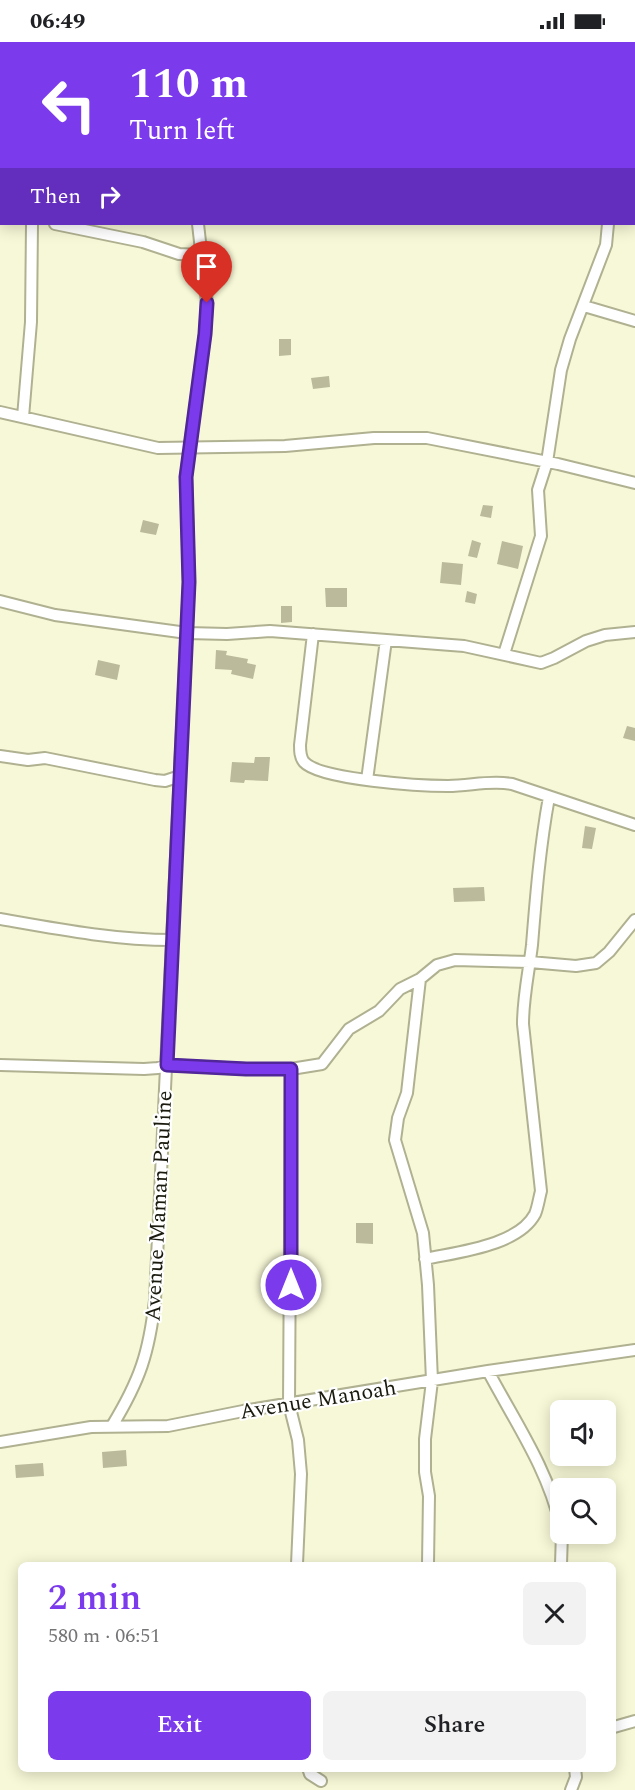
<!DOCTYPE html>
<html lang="en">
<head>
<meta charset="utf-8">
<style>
	:root { --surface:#fff; --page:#f2f2f2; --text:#202124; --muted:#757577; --accent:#7c3aed }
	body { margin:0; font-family:Spectral,serif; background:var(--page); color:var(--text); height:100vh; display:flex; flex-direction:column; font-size:22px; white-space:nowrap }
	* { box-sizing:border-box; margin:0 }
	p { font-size:20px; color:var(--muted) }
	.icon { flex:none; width:33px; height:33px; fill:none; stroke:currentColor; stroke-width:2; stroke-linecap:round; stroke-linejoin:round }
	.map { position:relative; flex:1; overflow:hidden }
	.drawer { position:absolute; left:18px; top:1520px; width:598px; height:210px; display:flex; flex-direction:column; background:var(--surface); border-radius:9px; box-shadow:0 3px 15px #0003 }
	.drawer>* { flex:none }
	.guide { position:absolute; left:0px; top:0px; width:636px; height:183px; box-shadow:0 3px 15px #0003; background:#7c3aed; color:#fff; overflow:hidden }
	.fabs { position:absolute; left:550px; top:1358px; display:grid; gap:12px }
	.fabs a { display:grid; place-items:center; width:66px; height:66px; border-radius:9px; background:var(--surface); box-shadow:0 3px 15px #0003; font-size:30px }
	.pin { position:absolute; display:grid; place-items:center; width:51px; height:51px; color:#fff; margin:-62px -26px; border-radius:50% 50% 50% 0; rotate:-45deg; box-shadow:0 0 6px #0007 }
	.pin .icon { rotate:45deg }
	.me { position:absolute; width:66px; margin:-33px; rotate:0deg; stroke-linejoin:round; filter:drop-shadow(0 0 4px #0008) }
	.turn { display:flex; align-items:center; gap:21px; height:126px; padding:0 30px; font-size:27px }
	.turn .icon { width:78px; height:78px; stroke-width:2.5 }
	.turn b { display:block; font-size:42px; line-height:51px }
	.then { display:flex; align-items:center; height:57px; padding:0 30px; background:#0003; gap:12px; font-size:22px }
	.round { display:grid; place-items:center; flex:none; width:63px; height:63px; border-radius:9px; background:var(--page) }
	.summary { display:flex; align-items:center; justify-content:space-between; height:102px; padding:0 30px }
	h1 { font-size:36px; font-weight:600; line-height:45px; color:var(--accent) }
	.primary-button { display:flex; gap:12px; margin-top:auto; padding:12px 30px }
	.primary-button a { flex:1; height:69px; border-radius:9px; background:var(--accent); color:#fff; font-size:24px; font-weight:600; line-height:69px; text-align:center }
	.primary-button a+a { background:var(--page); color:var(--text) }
	.status { display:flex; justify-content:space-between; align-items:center; height:42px; padding:0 30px; background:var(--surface); direction:ltr }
	.status svg { height:16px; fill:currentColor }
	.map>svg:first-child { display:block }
	.building { fill:#bbbb9c }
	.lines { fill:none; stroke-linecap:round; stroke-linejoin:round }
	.minor-casing { stroke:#b0b191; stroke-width:14 }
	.minor { stroke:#fff; stroke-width:10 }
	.route-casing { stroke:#51269a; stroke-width:15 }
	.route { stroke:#7c3aed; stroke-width:10 }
	.labels { text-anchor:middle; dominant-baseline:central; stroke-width:4.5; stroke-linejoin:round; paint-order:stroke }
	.street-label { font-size:22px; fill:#1a1a0e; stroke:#fff }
</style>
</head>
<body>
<div class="status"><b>06:49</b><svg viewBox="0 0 49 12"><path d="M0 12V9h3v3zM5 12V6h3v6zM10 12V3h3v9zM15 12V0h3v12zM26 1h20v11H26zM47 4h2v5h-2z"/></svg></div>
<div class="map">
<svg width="635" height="1748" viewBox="0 0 635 1748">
	<rect width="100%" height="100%" fill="#f7f8d7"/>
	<path class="building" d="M279,297H291V313L279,314Z
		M329,334L330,345L313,347L311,336Z
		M483,463L493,464L491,476L480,474Z
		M143,478L159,482L156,493L140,490Z
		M472,498L481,501L477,516L468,514Z
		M502,499L523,504L518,527L497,522Z
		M442,520L463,522L461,543L440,541Z
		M325,546H347V565H326Z
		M467,549L477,552L475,562L465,560Z
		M281,564H292V580L281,581Z
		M216,608L227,609L226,613L248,617L247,621L256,623L253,637L231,632L232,628L215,627Z
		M98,618L120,623L117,638L95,633Z
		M627,684L635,686V699L623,696Z
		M255,715H270L268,739L245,738L244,741L230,740L232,720L254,721Z
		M585,784L596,786L592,807L582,806Z
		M484,845L485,859L454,860L453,846Z
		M356,1181H373V1202L356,1201Z
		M126,1408L127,1424L103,1426L102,1410Z
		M43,1421L44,1434L16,1436L15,1423Z"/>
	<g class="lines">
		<defs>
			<path id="minor" d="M118,0L124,2
				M392,0L395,2
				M210,2V0
				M634,46L635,44
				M634,58H635
				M0,75L2,76
				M0,168H2
				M55,182L143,200L179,212L201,213
				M584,264L635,279
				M0,370L158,406L285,404L374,396H427L558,422L635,441
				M23,375L31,280L32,182
				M0,559L55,573L187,591L227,592L270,589L464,604L541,621L554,616L586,599L605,593L635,590
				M313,592L300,703C300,709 300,715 304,720C320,738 423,744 448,744C470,744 490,738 512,742L635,783
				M504,612L541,494L538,448L547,420L561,328L570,297L606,203L608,182
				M0,714L28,718L45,716L155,738L165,739L180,734
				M367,738L386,598
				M0,877C57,887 114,898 173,898
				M420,937L407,1051L398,1076L395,1098L423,1191L428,1243L432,1339L425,1397V1430L429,1454L428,1522
				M0,1023L144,1027L158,1026L167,1023L246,1027H291L322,1022L349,987L379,969L400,947L420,937L437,923L455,918L530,920L576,924L596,921L609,910L635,878
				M291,1027L289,1362L298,1398L301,1432L297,1522
				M425,1217C457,1210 518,1204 535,1172C538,1165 539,1156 541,1149L523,982C523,955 529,929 532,903C536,853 540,804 549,755
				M488,1329C515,1380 548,1427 561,1485
				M112,1384C140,1338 149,1311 155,1258L189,540L186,435L205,292L207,261L198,182
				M0,1400L91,1385L168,1384L243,1369L488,1329L635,1308
				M561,1522L562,1491
				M614,1685L635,1679
				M308,1726L310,1732L321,1739
				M571,1748L576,1735L575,1726"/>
		</defs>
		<use href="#minor" class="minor-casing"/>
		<use href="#minor" class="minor"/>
	</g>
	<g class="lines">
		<defs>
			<path id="route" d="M207,261L205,292L186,435L189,540L167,1023L246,1027H291V1243"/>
		</defs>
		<use href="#route" class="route-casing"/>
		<use href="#route" class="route"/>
	</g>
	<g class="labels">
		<g class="street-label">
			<text transform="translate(159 1164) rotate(-87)">Avenue Maman Pauline</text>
			<text transform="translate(318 1358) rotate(-9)">Avenue Manoah</text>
		</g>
	</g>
</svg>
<div class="fabs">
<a><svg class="icon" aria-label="sound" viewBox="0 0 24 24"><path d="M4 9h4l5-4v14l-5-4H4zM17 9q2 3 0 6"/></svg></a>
<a><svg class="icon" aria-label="search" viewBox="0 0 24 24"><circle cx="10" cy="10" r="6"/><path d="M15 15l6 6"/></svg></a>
</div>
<div class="pin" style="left:207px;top:261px;background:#d93025"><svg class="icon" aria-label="arrive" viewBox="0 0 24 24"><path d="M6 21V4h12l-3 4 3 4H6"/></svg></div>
<svg class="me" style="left:291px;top:1243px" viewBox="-20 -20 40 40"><circle r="17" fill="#7c3aed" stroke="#fff" stroke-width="3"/><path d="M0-11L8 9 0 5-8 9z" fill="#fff"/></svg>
<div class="guide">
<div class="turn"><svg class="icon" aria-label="left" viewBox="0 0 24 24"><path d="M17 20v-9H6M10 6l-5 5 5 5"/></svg><div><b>110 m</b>Turn left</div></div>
<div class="then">Then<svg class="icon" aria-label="right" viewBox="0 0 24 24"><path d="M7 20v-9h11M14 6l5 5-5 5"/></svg></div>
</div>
<section class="drawer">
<div class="summary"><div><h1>2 min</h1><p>580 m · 06:51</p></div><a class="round"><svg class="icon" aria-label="close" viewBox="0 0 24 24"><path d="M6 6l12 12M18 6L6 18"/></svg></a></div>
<div class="primary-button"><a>Exit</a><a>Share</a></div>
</section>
</div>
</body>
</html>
